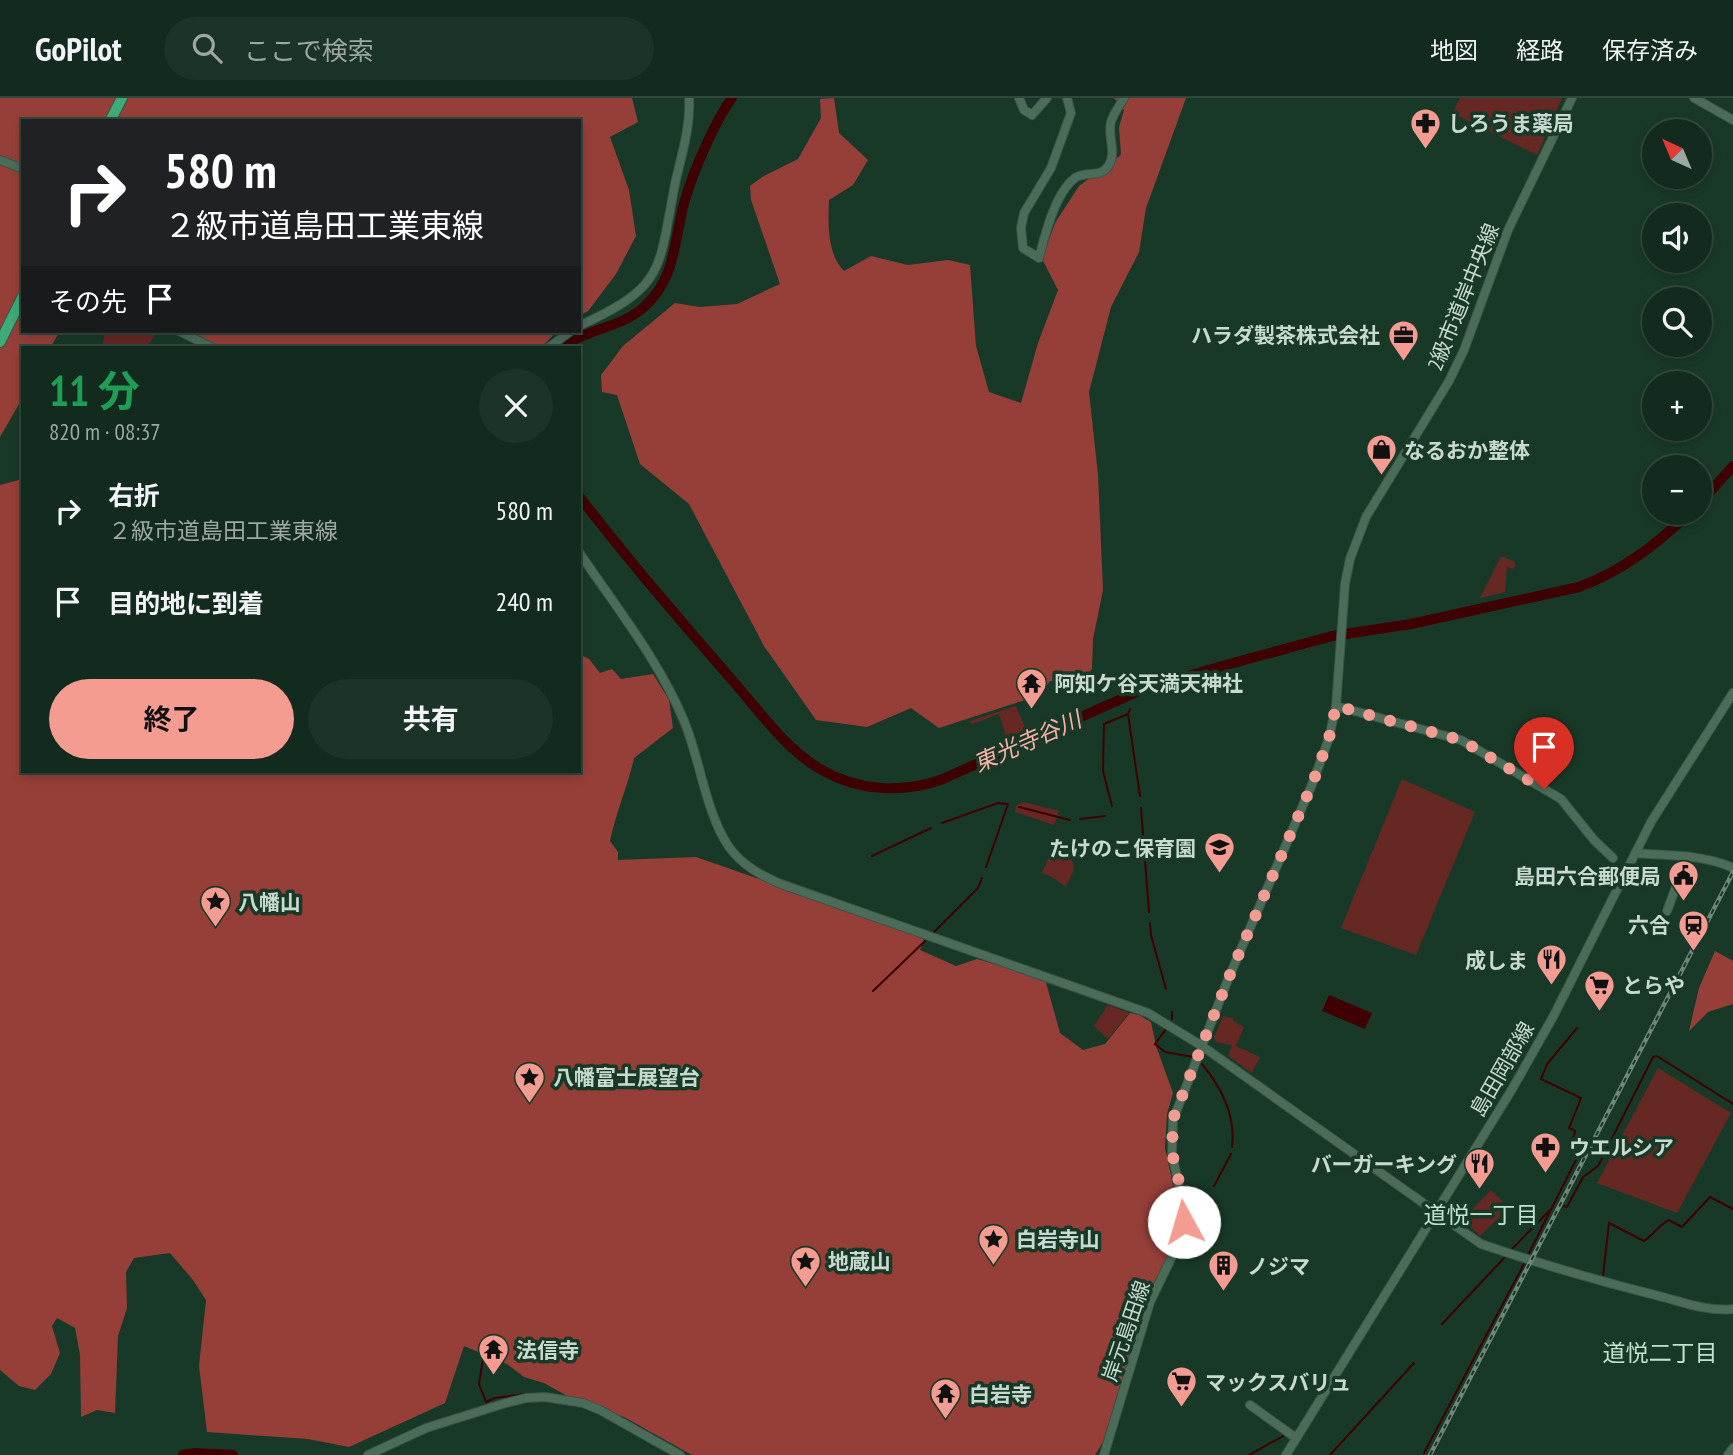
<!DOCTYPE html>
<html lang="ja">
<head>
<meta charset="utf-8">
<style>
	:root { --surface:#132b1e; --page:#1c3327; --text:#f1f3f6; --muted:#9da7a4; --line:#32473c; --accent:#f59c92 }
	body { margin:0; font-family:"PT Sans Narrow","Noto Sans JP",sans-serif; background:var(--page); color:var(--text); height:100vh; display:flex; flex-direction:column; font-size:26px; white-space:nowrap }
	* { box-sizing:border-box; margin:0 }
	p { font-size:23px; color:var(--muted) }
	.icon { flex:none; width:38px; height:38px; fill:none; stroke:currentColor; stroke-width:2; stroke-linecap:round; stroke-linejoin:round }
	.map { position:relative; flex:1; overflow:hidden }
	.drawer { position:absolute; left:21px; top:248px; width:560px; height:427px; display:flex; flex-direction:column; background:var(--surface); border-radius:0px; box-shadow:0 4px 10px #0003,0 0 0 2px var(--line) }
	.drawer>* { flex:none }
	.hud { position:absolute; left:21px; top:21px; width:560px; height:214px; border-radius:0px; box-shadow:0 4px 10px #0003,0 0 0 2px var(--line); background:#202124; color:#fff; overflow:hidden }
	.needle { width:46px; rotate:316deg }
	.controls { position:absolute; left:1642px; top:21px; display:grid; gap:14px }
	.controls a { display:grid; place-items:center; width:70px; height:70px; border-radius:50%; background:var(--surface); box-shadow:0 4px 10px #0003,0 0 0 2px var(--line); font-size:35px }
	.pin { position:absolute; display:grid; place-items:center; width:60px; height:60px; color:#fff; margin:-72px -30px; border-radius:50% 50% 50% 0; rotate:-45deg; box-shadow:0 0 7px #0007 }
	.pin .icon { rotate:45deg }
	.me { position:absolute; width:77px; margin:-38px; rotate:354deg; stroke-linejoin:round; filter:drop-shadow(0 0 5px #0008) }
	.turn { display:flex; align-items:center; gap:24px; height:147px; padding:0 28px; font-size:32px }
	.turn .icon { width:91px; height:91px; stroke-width:2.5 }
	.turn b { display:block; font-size:49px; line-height:60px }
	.then { display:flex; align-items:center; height:66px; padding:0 28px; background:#0003; gap:14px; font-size:26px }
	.round { display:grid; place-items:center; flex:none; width:74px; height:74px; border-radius:37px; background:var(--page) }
	.overview { display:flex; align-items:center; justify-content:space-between; height:119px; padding:0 28px }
	h1 { font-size:42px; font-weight:700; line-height:52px; color:#1e9e55 }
	.cta { display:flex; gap:14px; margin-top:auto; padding:14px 28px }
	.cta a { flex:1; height:80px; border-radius:42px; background:var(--accent); color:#111; font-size:28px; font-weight:700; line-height:80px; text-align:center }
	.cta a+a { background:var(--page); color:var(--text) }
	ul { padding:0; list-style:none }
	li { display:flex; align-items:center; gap:21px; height:91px; padding:0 28px }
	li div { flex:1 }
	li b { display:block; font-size:26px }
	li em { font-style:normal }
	header { display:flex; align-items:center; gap:42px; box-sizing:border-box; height:98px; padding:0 35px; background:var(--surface); border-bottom:2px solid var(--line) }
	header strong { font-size:33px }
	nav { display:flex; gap:38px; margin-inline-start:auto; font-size:24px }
	.search { width:490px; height:63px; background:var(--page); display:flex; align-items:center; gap:18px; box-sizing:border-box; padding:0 24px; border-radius:38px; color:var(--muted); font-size:26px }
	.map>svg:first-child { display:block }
	.green { fill:#662823 }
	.forest { fill:#963f39 }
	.water { fill:#3e0002 }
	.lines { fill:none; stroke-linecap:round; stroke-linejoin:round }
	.stream { stroke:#3e0002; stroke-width:2 }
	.river { stroke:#3e0002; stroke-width:10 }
	.secondary-casing { stroke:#385446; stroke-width:10 }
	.highway-casing { stroke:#385446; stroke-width:12 }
	.secondary { stroke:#4c6c5a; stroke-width:8 }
	.highway { stroke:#3eab78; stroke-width:10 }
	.rail-casing { stroke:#6f877a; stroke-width:4.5 }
	.rail { stroke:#193928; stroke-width:2; stroke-dasharray:5; stroke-linecap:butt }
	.route { stroke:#f59c92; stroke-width:12; stroke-dasharray:0 21.6 }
	.labels { text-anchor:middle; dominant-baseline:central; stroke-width:7; stroke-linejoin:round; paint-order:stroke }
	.poi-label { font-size:21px; font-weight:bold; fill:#c8d9cf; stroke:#193928; text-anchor:start }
	.street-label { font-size:21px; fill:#c8d9cf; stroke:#193928 }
	.water-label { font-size:23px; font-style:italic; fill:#fbb0a7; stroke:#193928 }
	.neighbourhood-label { font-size:23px; fill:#bfe3ce; stroke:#193928 }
</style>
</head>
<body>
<header>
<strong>GoPilot</strong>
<div class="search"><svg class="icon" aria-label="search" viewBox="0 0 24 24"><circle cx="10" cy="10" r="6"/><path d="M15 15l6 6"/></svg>ここで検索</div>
<nav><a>地図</a><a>経路</a><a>保存済み</a></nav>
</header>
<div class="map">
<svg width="1733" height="1357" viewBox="0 0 1733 1357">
	<rect width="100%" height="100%" fill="#193928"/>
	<path class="green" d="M1460,0H1562L1537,57L1452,15Z
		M102,233H158L146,250H102L104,239Z
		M1501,458L1515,464L1514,471L1507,469L1505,494L1480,500Z
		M1016,608L1026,632L1007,643L999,616L972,626L970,623Z
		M1402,681L1475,714L1416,857L1341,830Z
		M1023,704L1059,713L1054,727L1015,714L1017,707Z
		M1055,744L1070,751L1074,771L1066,789L1052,779L1042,775Z
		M1108,907L1129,915L1108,941L1094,928Z
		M1223,918L1232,920L1233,923L1244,929L1236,948L1260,959L1252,975L1228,958L1232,947L1216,944L1214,939Z
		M1658,970L1731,1015L1677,1115L1597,1085Z
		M1491,1092L1509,1110L1480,1138L1463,1121Z"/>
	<path class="forest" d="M0,0H632L638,24L610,39L629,92L636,138L616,176L588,213L579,218V23H23V233H60L50,250H23V299L0,339Z
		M834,0L839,35L868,62L853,87L829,102C828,125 827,156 844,173L871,158L908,167L948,162L970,167L976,248L989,294L1021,305L1038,245L1058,192L1042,161L1055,125L1079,88L1121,57L1119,29L1124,12L1114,0H1186L1146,110L1139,154L1111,209L1089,294L1098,377L1103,492L1093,541L1092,571L1082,584L1050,583L1040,597L939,630L911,610L867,629L816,622L764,548L689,406L640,366L617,297L602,294L601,277L623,248L675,205L700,209L737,206L780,186L751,102L750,88L762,79L798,61L821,20L820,1Z
		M178,233H557L541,250H214Z
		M23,381V674H579V556L589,561L600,575L612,571L621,581L653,576L669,602L673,630L634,660C628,688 616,714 610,743L618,754V762L696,759L925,839L920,852L956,868L977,861L1045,881L1060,935L1083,952L1105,946L1130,915L1139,917L1151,924L1156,948L1173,995L1167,1016L1165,1050L1176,1101V1145L1155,1186L1138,1228L1103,1344L1095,1357H692L624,1319L569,1299L544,1285L524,1279L507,1266L464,1248L445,1305L349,1349L308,1341L207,1334L199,1268L206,1202L193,1182L170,1155L134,1160L126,1174L127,1210L118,1238L115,1315L97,1312L81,1319L80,1257L75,1230L57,1220L52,1228L60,1255L51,1276L35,1292L19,1288L0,1272V387Z
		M1715,853L1733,863V906L1708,914L1689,933L1699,890Z"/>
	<path class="water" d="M1329,897L1372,915L1365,931L1322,913Z"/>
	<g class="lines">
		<path class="stream" d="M1134,600L1137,594
			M1130,611L1128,616L1140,698
			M1112,708L1103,673L1104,626L1128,616
			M1019,709L1070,722
			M1141,710L1149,814
			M1080,721L1105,718
			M942,725L998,705L1008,706L986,769
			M872,758L931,730
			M1150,825L1151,837L1166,891
			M934,834L978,790L982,780
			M873,893L925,843
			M1172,921V914
			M1166,931L1155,946L1165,954L1193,959
			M1202,966C1221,989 1236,1018 1232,1049
			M1214,1088L1231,1056
			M1564,1108L1567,1109L1583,1079L1598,1068L1653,959L1657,958L1733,1006
			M1510,1153L1550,1112
			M1527,1159L1579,1056L1571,1051L1575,1033L1569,1030L1581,1000L1541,981L1547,966L1577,930
			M1603,1178L1609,1125L1644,1143C1653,1137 1660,1126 1669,1122L1682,1129L1710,1099L1733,1111
			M1442,1226L1506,1158
			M483,1260L479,1286L486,1304L495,1300L526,1296
			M1424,1355L1525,1164
			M1249,1357L1285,1337
			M1330,1357L1414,1265"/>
		<path class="river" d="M562,250C585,231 620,230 643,210C678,179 673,142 685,102C693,74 715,23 732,0
			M579,398C628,462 681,523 733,583C759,613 785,650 820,671C858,693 902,696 943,681L1141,592L1215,570L1332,538L1411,526L1579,489C1623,473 1656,446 1690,415
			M1699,406L1733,368
			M183,1357L195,1355L233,1357"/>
		<defs>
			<path id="secondary" d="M1019,0L1024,12L1032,17L1047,0
				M1067,0L1071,15L1051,70L1024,115L1021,130L1023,150L1039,160C1045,137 1055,95 1075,80C1086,72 1101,81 1109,67C1117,54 1107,38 1111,24C1113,16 1120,7 1124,0
				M1694,0L1733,22
				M0,62L23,71
				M579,228C666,188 658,173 675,86C681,58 691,29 689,0
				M179,233L213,250
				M548,250L571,233
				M579,454C615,508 659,562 684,623C700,661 706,716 729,749C742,767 760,777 781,786L1148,915L1202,948L1481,1146C1540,1166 1599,1183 1659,1198C1682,1204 1708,1214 1733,1211
				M1336,608L1461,642L1561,701L1594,742L1613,760
				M1635,755C1667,758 1704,756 1733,770
				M1667,813L1687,759
				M1250,1307L1296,1340
				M368,1357L426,1330L506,1305L526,1300L545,1299L583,1305L600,1312L680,1357
				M1104,1357L1150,1204L1181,1140L1184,1113L1172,1055L1173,1022L1229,879L1313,684L1329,640L1336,608L1345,486L1350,461L1366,419L1449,283L1464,252L1508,132L1572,0
				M1286,1357L1511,993L1553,919L1651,724L1733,595
				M1728,1357L1733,1350"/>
			<path id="highway" d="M110,23L122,0
				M0,244L23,198"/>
		</defs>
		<use href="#secondary" class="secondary-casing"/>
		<use href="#highway" class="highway-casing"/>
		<use href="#secondary" class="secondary"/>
		<use href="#highway" class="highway"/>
		<defs>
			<path id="rail" d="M1430,1357L1733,774"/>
		</defs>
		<use href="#rail" class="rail-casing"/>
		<use href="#rail" class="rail"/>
	</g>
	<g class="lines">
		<path class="route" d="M1184,1124L1182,1096L1172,1055L1173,1021L1229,879L1313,684L1329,640L1336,608L1461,642L1544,691"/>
	</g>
	<defs>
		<symbol id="pharmacy-pin" viewBox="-11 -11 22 30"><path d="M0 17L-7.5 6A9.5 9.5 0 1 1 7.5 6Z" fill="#f59c92" stroke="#193928"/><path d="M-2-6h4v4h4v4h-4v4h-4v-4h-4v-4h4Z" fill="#111"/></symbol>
		<symbol id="office-pin" viewBox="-11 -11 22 30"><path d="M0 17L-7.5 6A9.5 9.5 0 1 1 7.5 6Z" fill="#f59c92" stroke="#193928"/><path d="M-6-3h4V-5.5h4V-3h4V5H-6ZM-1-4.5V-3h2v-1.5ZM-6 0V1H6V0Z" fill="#111"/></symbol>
		<symbol id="shop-pin" viewBox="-11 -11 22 30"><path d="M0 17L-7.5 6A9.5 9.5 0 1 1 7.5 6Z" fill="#f59c92" stroke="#193928"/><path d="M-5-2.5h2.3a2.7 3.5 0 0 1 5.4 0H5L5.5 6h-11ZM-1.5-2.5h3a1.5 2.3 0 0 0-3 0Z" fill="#111"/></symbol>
		<symbol id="temple-pin" viewBox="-11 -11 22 30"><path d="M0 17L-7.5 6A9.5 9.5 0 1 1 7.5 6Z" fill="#f59c92" stroke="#193928"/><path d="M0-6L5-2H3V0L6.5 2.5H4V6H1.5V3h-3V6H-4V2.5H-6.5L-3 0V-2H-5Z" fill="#111"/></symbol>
		<symbol id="school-pin" viewBox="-11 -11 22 30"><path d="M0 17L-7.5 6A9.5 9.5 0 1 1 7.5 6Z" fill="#f59c92" stroke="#193928"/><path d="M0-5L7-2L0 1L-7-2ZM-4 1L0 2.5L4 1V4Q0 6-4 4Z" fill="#111"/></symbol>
		<symbol id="civic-pin" viewBox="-11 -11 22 30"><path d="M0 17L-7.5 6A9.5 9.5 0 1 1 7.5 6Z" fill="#f59c92" stroke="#193928"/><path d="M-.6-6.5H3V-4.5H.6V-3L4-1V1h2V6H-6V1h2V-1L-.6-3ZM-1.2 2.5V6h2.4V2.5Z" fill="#111"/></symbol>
		<symbol id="sight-pin" viewBox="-11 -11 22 30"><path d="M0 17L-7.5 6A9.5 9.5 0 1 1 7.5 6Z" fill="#f59c92" stroke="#193928"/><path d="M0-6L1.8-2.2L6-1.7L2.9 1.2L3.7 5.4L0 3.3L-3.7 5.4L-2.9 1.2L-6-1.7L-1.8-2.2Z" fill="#111"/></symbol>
		<symbol id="station-pin" viewBox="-11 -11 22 30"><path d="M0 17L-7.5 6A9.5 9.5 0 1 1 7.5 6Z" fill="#f59c92" stroke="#193928"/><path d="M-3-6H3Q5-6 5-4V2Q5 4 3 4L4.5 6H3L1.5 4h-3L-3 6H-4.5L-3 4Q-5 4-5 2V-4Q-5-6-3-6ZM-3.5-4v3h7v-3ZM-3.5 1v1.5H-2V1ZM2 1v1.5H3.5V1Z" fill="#111"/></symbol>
		<symbol id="restaurant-pin" viewBox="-11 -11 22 30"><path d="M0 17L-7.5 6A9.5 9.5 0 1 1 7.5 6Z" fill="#f59c92" stroke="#193928"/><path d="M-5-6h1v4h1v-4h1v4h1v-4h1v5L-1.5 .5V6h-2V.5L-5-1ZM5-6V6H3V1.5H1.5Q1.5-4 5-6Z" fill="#111"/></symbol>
		<symbol id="supermarket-pin" viewBox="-11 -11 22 30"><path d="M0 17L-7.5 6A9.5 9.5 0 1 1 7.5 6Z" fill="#f59c92" stroke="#193928"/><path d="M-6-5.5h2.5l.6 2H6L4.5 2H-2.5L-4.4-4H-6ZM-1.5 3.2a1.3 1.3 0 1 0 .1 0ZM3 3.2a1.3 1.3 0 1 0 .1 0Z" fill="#111"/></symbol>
		<symbol id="building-pin" viewBox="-11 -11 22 30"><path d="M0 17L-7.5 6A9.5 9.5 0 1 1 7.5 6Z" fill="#f59c92" stroke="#193928"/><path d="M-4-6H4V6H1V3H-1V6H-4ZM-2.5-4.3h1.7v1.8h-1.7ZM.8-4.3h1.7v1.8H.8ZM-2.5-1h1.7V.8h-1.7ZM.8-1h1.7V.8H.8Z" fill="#111"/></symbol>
	</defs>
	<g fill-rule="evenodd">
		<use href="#pharmacy-pin" x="1408" y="8" width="35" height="47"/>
		<use href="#office-pin" x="1386" y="220" width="35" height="47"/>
		<use href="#shop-pin" x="1364" y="334" width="35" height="47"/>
		<use href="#temple-pin" x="1014" y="568" width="35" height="47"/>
		<use href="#school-pin" x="1202" y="732" width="35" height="47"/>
		<use href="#civic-pin" x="1666" y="760" width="35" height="47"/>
		<use href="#sight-pin" x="198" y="786" width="35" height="47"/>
		<use href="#station-pin" x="1676" y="810" width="35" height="47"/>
		<use href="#restaurant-pin" x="1534" y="844" width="35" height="47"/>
		<use href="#supermarket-pin" x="1582" y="870" width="35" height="47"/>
		<use href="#sight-pin" x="512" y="962" width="35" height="47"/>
		<use href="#pharmacy-pin" x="1528" y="1032" width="35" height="47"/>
		<use href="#restaurant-pin" x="1462" y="1048" width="35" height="47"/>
		<use href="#sight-pin" x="976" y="1124" width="35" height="47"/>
		<use href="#sight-pin" x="788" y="1146" width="35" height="47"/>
		<use href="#building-pin" x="1206" y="1150" width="35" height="47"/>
		<use href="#temple-pin" x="476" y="1234" width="35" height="47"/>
		<use href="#supermarket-pin" x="1164" y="1266" width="35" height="47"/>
		<use href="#temple-pin" x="928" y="1278" width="35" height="47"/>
	</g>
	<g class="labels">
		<g class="poi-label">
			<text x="1448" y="25">しろうま薬局</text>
			<text x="1380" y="237" text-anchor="end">ハラダ製茶株式会社</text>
			<text x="1404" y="352">なるおか整体</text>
			<text x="1054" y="585">阿知ケ谷天満天神社</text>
			<text x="1196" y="750" text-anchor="end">たけのこ保育園</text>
			<text x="1661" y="778" text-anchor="end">島田六合郵便局</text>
			<text x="238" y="804">八幡山</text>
			<text x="1670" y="827" text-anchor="end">六合</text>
			<text x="1528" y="862" text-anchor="end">成しま</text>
			<text x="1622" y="887">とらや</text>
			<text x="553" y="979">八幡富士展望台</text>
			<text x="1569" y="1049">ウエルシア</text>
			<text x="1457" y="1066" text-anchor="end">バーガーキング</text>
			<text x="1016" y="1141">白岩寺山</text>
			<text x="828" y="1163">地蔵山</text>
			<text x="1247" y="1168">ノジマ</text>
			<text x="516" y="1252">法信寺</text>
			<text x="1205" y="1284">マックスバリュ</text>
			<text x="969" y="1296">白岩寺</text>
		</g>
		<g class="street-label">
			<text transform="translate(1463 199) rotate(-68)">2級市道岸中央線</text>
			<text transform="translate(1502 971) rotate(-60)">島田岡部線</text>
			<text transform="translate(1126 1233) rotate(-71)">岸元島田線</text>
		</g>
		<g class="water-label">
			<text transform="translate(1027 643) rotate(-24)">東光寺谷川</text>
		</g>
		<g class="neighbourhood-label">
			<text x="1481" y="1116">道悦一丁目</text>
			<text x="1660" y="1254">道悦二丁目</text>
		</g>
	</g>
</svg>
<div class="controls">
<a><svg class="needle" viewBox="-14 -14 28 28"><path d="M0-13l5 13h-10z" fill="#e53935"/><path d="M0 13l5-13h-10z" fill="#9da7a4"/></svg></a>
<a><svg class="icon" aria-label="sound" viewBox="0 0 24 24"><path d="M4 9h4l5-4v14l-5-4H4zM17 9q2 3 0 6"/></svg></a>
<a><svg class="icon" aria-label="search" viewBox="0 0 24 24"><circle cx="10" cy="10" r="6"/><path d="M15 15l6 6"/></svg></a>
<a>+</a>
<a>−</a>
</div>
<div class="pin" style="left:1544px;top:691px;background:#d93025"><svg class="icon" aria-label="arrive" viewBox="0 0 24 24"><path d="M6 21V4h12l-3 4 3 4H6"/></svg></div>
<svg class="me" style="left:1184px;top:1124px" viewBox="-20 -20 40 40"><circle r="19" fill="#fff"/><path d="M0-13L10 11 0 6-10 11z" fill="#f59c92"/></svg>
<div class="hud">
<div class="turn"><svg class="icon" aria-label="right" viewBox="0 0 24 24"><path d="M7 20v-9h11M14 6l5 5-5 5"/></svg><div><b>580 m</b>２級市道島田工業東線</div></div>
<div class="then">その先<svg class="icon" aria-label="arrive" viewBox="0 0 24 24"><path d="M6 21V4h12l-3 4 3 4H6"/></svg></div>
</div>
<section class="drawer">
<div class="overview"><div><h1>11 分</h1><p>820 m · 08:37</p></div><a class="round"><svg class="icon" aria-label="close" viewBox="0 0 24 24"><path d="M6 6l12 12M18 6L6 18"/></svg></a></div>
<ul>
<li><svg class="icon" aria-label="right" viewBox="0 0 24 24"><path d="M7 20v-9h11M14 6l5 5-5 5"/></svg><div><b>右折</b><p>２級市道島田工業東線</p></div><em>580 m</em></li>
<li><svg class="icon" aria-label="arrive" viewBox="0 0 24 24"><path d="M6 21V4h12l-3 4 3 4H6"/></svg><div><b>目的地に到着</b></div><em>240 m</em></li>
</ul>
<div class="cta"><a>終了</a><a>共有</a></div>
</section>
</div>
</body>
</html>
